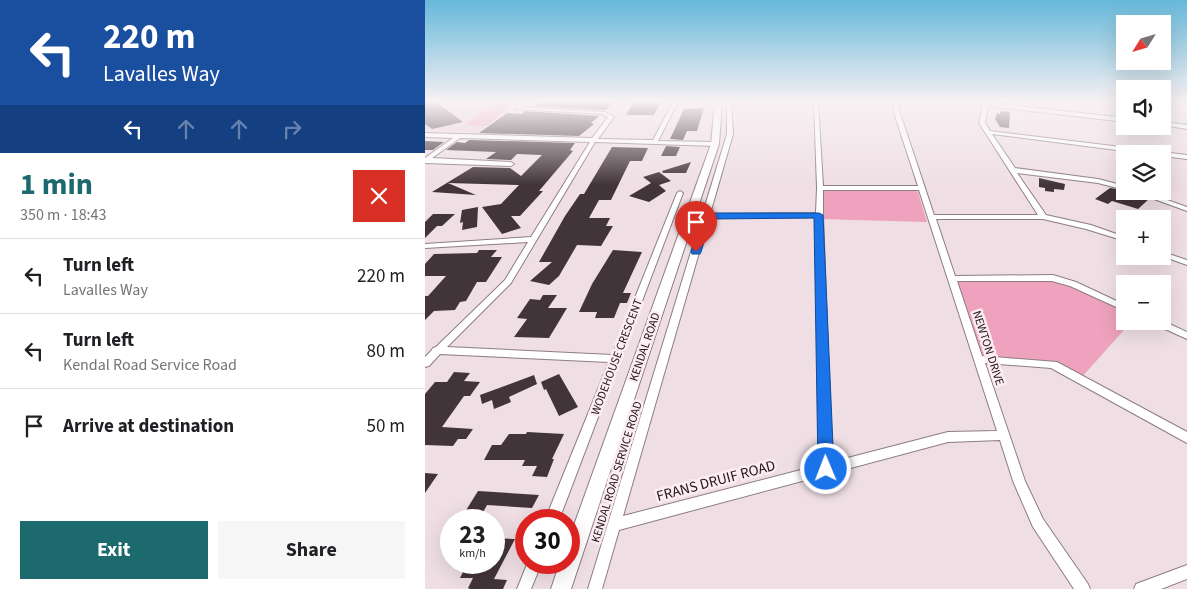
<!DOCTYPE html>
<html lang="en">
<head>
<meta charset="utf-8">
<style>
	:root { --surface:#fff; --page:#f6f6f6; --text:#202124; --muted:#757577; --line:#e0e0e0; --accent:#1d6a6e }
	body { margin:0; font-family:"Source Sans 3",sans-serif; background:var(--page); color:var(--text); height:100vh; display:flex; flex-direction:column; font-size:19px; white-space:nowrap }
	* { box-sizing:border-box; margin:0 }
	p { font-size:16px; color:var(--muted) }
	.icon { flex:none; width:28px; height:28px; fill:none; stroke:currentColor; stroke-width:2; stroke-linecap:round; stroke-linejoin:round }
	.map { position:relative; flex:1; overflow:hidden }
	.side { display:flex; flex-direction:column; background:var(--surface); width:425px }
	.side>* { flex:none }
	.top-card { background:#1a4fa0; color:#fff; overflow:hidden }
	.needle { width:32px; rotate:233deg }
	.fabs { position:absolute; left:691px; top:15px; display:grid; gap:10px }
	.fabs a { display:grid; place-items:center; width:55px; height:55px; border-radius:0px; background:var(--surface); box-shadow:0 5px 20px #0002; font-size:25px }
	.speed { position:absolute; left:15px; top:509px; display:flex; gap:10px; font-size:25px; font-weight:700; text-align:center }
	.speed>* { display:grid; place-content:center; width:65px; height:65px; border-radius:50%; background:var(--surface); box-shadow:0 5px 20px #0002; line-height:1 }
	.speed small { font-size:12px; font-weight:400 }
	.speed .limit { border:8px solid #d22; background:#fff; color:#111 }
	.pin { position:absolute; display:grid; place-items:center; width:42px; height:42px; color:#fff; margin:-51px -21px; border-radius:50% 50% 50% 0; rotate:-45deg; box-shadow:0 0 5px #0007 }
	.pin .icon { rotate:45deg }
	.me { position:absolute; width:55px; margin:-28px; rotate:359deg; stroke-linejoin:round; filter:drop-shadow(0 0 4px #0008) }
	.turn { display:flex; align-items:center; gap:18px; height:105px; padding:0 20px; font-size:22px }
	.turn .icon { width:65px; height:65px; stroke-width:2.5 }
	.turn b { display:block; font-size:35px; line-height:42px }
	.lanes { display:flex; align-items:center; height:48px; padding:0 20px; background:#0003; justify-content:center; gap:25px; direction:ltr }
	.lanes .off { opacity:.35 }
	.round { display:grid; place-items:center; flex:none; width:52px; height:52px; border-radius:0px; background:var(--page) }
	.headline { display:flex; align-items:center; justify-content:space-between; height:85px; padding:0 20px }
	h1 { font-size:30px; font-weight:700; line-height:38px; color:var(--accent) }
	.button { display:flex; gap:10px; margin-top:auto; padding:10px 20px }
	.button a { flex:1; height:58px; border-radius:0px; background:var(--accent); color:#fff; font-size:20px; font-weight:700; line-height:58px; text-align:center }
	.button a+a { background:var(--page); color:var(--text) }
	ul { padding:0; list-style:none }
	li { display:flex; align-items:center; gap:15px; height:75px; padding:0 20px; border-top:1px solid var(--line) }
	li div { flex:1 }
	li b { display:block; font-size:19px }
	li em { font-style:normal }
	main { display:flex; flex:1; min-height:0 }
	.map>svg:first-child { display:block }
	.built { fill:#ead1d9 }
	.green { fill:#eea2bd }
	.building { fill:#42353a }
	.lines { fill:none; stroke-linecap:round; stroke-linejoin:round }
	.street-casing { stroke:#8c7d82; stroke-width:2 }
	.secondary-casing { stroke:#8c7d82; stroke-width:2 }
	.street { fill:#fff; fill-rule:evenodd }
	.secondary { fill:#fff; fill-rule:evenodd }
	.route { fill:#1a73e8; stroke:#114b97 }
	.labels { text-anchor:middle; dominant-baseline:central; stroke-width:5; stroke-linejoin:round; paint-order:stroke }
	.street-label { font-size:12px; fill:#1e181a; stroke:#fdecf1 }
	.near-street-label { font-size:15px; fill:#1e181a; stroke:#fdecf1 }
</style>
</head>
<body>
<main>
<section class="side">
<div class="top-card">
<div class="turn"><svg class="icon" aria-label="left" viewBox="0 0 24 24"><path d="M17 20v-9H6M10 6l-5 5 5 5"/></svg><div><b>220 m</b>Lavalles Way</div></div>
<div class="lanes"><svg class="icon" aria-label="left" viewBox="0 0 24 24"><path d="M17 20v-9H6M10 6l-5 5 5 5"/></svg><svg class="icon off" aria-label="ahead" viewBox="0 0 24 24"><path d="M12 20V5M6 11l6-6 6 6"/></svg><svg class="icon off" aria-label="ahead" viewBox="0 0 24 24"><path d="M12 20V5M6 11l6-6 6 6"/></svg><svg class="icon off" aria-label="right" viewBox="0 0 24 24"><path d="M7 20v-9h11M14 6l5 5-5 5"/></svg></div>
</div>
<div class="headline"><div><h1>1 min</h1><p>350 m · 18:43</p></div><a class="round" style="background:#d93025;color:#fff"><svg class="icon" aria-label="close" viewBox="0 0 24 24"><path d="M6 6l12 12M18 6L6 18"/></svg></a></div>
<ul>
<li><svg class="icon" aria-label="left" viewBox="0 0 24 24"><path d="M17 20v-9H6M10 6l-5 5 5 5"/></svg><div><b>Turn left</b><p>Lavalles Way</p></div><em>220 m</em></li>
<li><svg class="icon" aria-label="left" viewBox="0 0 24 24"><path d="M17 20v-9H6M10 6l-5 5 5 5"/></svg><div><b>Turn left</b><p>Kendal Road Service Road</p></div><em>80 m</em></li>
<li><svg class="icon" aria-label="arrive" viewBox="0 0 24 24"><path d="M6 21V4h12l-3 4 3 4H6"/></svg><div><b>Arrive at destination</b></div><em>50 m</em></li>
</ul>
<div class="button"><a>Exit</a><a>Share</a></div>
</section>
<div class="map">
<svg width="762" height="589" viewBox="0 0 762 589">
	<rect width="100%" height="100%" fill="#efdfe4"/>
	<path class="built" d="M0,102H90L53,133L0,130Z"/>
	<path class="green" d="M71,102H90L62,126L40,125Z
		M485,189L493,192L502,222L394,219L398,192L402,190Z
		M527,279H627L647,284L700,308V321H707L656,378L634,365L616,360L553,359Z"/>
	<path class="building" d="M0,102H11L38,122L7,129L0,124Z
		M116,102H188L180,110L110,106Z
		M209,102H236L229,115H201Z
		M279,108L272,131H262L258,140L245,139L259,109Z
		M100,111L174,116L166,123L169,124L154,136L54,133L82,113L97,114Z
		M576,111L585,112L584,128L575,127L570,119L572,113L575,114Z
		M44,140L150,143L145,150L148,151L114,191H118L95,216H86L96,228L77,234L57,207L76,204L94,185L23,183L51,195L7,192L48,167L85,168L96,176L117,155L92,154L86,160L61,159L71,152L21,150L32,142L40,143Z
		M0,141L19,142L8,150H0Z
		M241,146L255,147L251,156H236Z
		M187,147L223,148L217,161H205L186,200H174L164,218H185L181,226H188L176,246L152,245L134,276L124,285L105,281L127,262H114L140,216L155,194H159Z
		M266,162L261,173H238L237,171Z
		M234,172L246,181L234,185L241,191L224,202L204,196L226,183L218,177Z
		M614,178L640,184L639,190L629,189V192L620,191V188L614,187Z
		M685,188L705,191L724,199L713,209L687,201L683,204L670,199Z
		M53,207L52,227L37,230L38,222L35,223L37,210Z
		M8,214H30L17,226H12L0,238V222Z
		M54,250H72L66,257H77L61,282H52L41,301L35,302L30,310L9,311L0,320V296H3L21,276H0V264L9,254L52,253Z
		M188,250L217,252L198,293H206L202,303H195L189,318H170L172,312H154L167,284Z
		M118,295H132L123,308H142L124,338L89,337L102,319L92,318L105,299L115,300Z
		M29,372L45,373L39,381L55,382L45,396H39L17,427L48,429L41,439H33L28,446L0,445V394L10,382H22Z
		M134,374L153,407L134,416L121,389L119,390L116,382Z
		M109,375L112,384L84,397L86,402L69,409L67,400L57,404L55,395Z
		M102,432L139,434L127,459H129L122,477L107,476L112,466H97L100,460H59L67,445H76L84,434H101Z
		M0,473L13,474L0,493Z
		M53,491L114,495L107,508L62,505L54,520H35Z
		M69,538L90,539L69,579L82,580L78,589H45L43,588L48,578H35L43,562H69Z"/>
	<g class="lines">
		<defs>
			<path id="street" d="M94,102H99L96,107L180,112L189,117L173,139L228,140L248,102H253L233,141L290,142L293,144L290,146L170,142L86,283L22,347L187,355L252,193L255,191L258,193L134,520H120L184,362L15,354L4,366L0,367V357L6,351L8,348L11,347L80,280L103,242L0,248V244L106,237L165,142L35,138L7,158L86,162L89,164L86,166L0,163V158L28,138L0,137V133L167,138L183,117L177,114L91,109L90,108Z
				M302,102H306L308,134L285,214L391,213L392,188L389,102H393L398,186H493L468,110L469,102H474V110L509,215H613L554,123L558,106L538,102H558L700,118V122L563,106L560,123L565,131L762,155V159L738,156V154H722L567,134L590,168L673,179L700,186V190L673,183L592,173L621,215L666,225L700,237V241L661,229L618,219H511L530,276L628,275L651,282L700,305V311L645,286L627,281H532L557,356L632,362L762,432V443L626,368L560,363L600,481L618,519L663,584L665,589H649L608,527L588,481L575,440L523,442L194,530L177,589H163L302,134ZM398,190H494L572,431L523,432L407,462L398,215ZM390,217L395,465L198,516L284,218Z
				M738,122L762,125V129L738,125Z
				M707,191H717L762,207V211Z
				M738,252L762,260V265L737,256Z
				M726,321H738L762,332V339L727,323Z
				M103,562H117L106,589H92Z
				M762,565V579L736,589H709L711,584Z"/>
			<path id="secondary" d="M290,102H297L294,144L146,589H126L135,562H144V539L286,144Z"/>
		</defs>
		<use href="#street" class="street-casing"/>
		<use href="#secondary" class="secondary-casing"/>
		<use href="#street" class="street"/>
		<use href="#secondary" class="secondary"/>
	</g>
	<linearGradient id="sky" x2="0" y2="1"><stop stop-color="#65b8da"/><stop offset="0.55" stop-color="#f8f1f3"/><stop offset="1" stop-color="#f8f1f3" stop-opacity="0"/></linearGradient>
	<rect width="762" height="185" fill="url(#sky)"/>
	<path class="route" d="M282,213H394L398,215L409,469L406,474L401,476L395,474L393,469L389,218L286,219L276,252L275,254H267L266,252L277,216Z"/>
	<g class="labels">
		<g class="street-label">
			<text transform="translate(220 347) rotate(-71)">KENDAL ROAD</text>
			<text transform="translate(563 348) rotate(72)">NEWTON DRIVE</text>
			<text transform="translate(192 357) rotate(-69)">WODEHOUSE CRESCENT</text>
			<text transform="translate(192 472) rotate(-73)">KENDAL ROAD SERVICE ROAD</text>
		</g>
		<g class="near-street-label">
			<text transform="translate(291 481) rotate(-15)">FRANS DRUIF ROAD</text>
		</g>
	</g>
</svg>
<div class="fabs">
<a><svg class="needle" viewBox="-14 -14 28 28"><path d="M0-13l5 13h-10z" fill="#e53935"/><path d="M0 13l5-13h-10z" fill="#757577"/></svg></a>
<a><svg class="icon" aria-label="sound" viewBox="0 0 24 24"><path d="M4 9h4l5-4v14l-5-4H4zM17 9q2 3 0 6"/></svg></a>
<a><svg class="icon" aria-label="layers" viewBox="0 0 24 24"><path d="M12 4l9 5-9 5-9-5zM3 14l9 5 9-5"/></svg></a>
<a>+</a>
<a>−</a>
</div>
<div class="speed"><div>23<small>km/h</small></div><div class="limit">30</div></div>
<div class="pin" style="left:271px;top:252px;background:#d93025"><svg class="icon" aria-label="arrive" viewBox="0 0 24 24"><path d="M6 21V4h12l-3 4 3 4H6"/></svg></div>
<svg class="me" style="left:401px;top:469px" viewBox="-20 -20 40 40"><circle r="17" fill="#1a73e8" stroke="#fff" stroke-width="3"/><path d="M0-11L8 9 0 5-8 9z" fill="#fff"/></svg>
</div>
</main>
</body>
</html>
